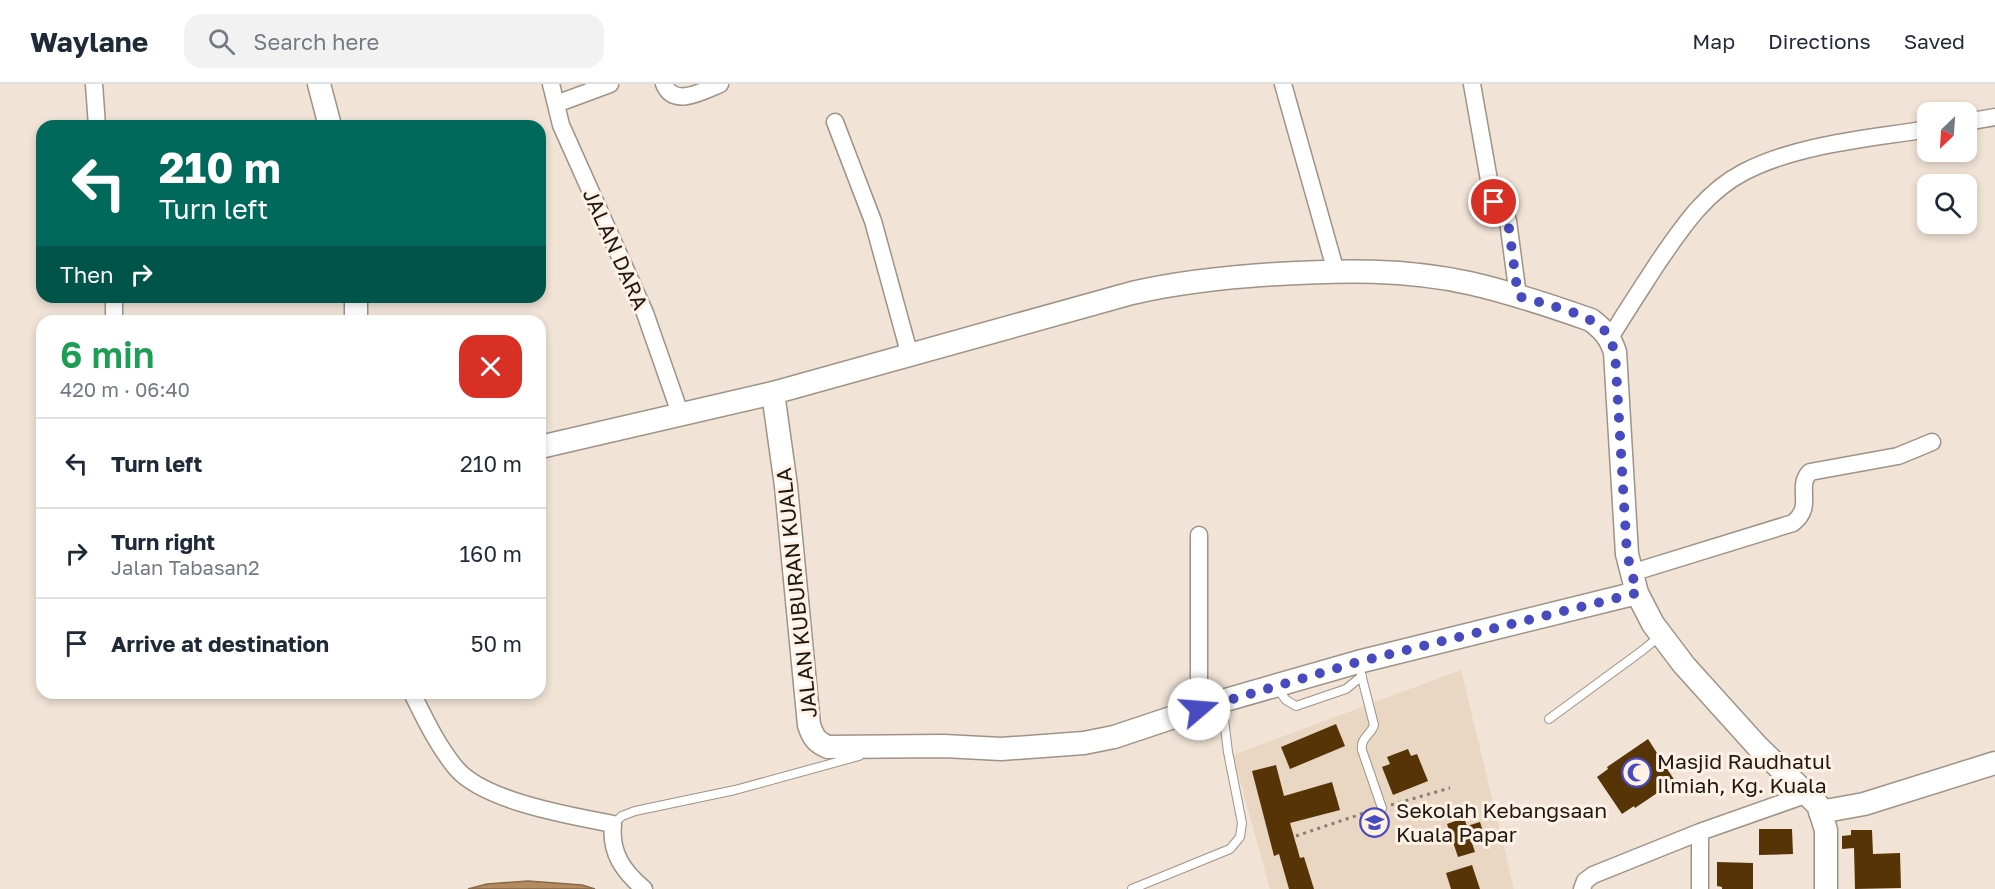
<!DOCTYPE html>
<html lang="en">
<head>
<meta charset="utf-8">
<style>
	:root { --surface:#fff; --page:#f2f2f3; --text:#1f2937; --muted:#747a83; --line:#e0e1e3 }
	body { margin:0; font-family:"Golos Text",sans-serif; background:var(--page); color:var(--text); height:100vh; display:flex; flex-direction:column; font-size:22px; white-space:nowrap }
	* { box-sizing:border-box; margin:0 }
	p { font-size:20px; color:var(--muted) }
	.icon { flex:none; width:33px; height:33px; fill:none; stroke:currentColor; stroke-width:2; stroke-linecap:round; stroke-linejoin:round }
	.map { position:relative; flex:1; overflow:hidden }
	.side { position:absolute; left:36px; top:231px; width:510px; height:384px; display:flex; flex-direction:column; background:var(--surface); border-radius:18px; box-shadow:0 3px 9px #0003 }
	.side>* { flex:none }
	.hud { position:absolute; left:36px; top:36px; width:510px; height:183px; border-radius:18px; box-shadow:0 3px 9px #0003; background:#00695c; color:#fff; overflow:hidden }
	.needle { width:39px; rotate:205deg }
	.controls { position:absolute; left:1917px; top:18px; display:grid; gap:12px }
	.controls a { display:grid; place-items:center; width:60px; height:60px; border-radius:12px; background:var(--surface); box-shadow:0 3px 9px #0003; font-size:30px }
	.pin { position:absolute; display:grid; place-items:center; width:51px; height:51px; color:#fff; margin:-26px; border:3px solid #fff; border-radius:50%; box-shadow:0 2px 6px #0007 }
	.me { position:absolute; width:66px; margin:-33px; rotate:72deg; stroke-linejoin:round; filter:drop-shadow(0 0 4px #0008) }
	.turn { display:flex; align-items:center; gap:21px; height:126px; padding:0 24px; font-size:27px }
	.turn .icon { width:78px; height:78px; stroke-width:2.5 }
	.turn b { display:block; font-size:42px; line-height:51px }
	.then { display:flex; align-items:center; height:57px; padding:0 24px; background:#0003; gap:12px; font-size:22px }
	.round { display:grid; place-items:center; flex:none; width:63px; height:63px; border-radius:18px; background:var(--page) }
	.headline { display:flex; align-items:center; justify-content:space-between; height:102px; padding:0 24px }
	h1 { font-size:36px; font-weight:600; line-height:45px; color:#1e9e55 }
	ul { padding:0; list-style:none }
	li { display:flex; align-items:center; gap:18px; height:90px; padding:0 24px; border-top:2px solid var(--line) }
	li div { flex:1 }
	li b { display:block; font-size:22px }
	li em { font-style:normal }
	header { display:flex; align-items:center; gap:36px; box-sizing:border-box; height:84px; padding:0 30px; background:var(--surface); border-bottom:2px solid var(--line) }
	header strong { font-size:28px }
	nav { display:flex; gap:33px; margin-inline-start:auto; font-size:21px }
	.search { width:420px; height:54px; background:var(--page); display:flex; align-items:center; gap:15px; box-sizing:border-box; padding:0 21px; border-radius:18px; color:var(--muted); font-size:22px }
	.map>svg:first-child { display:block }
	.built { fill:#e9d6c3 }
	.water { fill:#b48b61; stroke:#87694a; stroke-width:1.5 }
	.building { fill:#573406 }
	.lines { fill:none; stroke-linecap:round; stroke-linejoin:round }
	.lane-casing { stroke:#9f9286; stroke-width:10 }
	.street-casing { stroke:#9f9286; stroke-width:19 }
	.secondary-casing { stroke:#9f9286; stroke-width:25 }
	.path { stroke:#877d75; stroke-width:3; stroke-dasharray:3 4.5; stroke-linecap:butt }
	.lane { stroke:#fff; stroke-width:8 }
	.street { stroke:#fff; stroke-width:16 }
	.secondary { stroke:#fff; stroke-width:22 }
	.route { stroke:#484ac0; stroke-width:10; stroke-dasharray:0 18 }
	.labels { text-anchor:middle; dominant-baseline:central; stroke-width:6; stroke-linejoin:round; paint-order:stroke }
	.street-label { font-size:21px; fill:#1e1915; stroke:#fff1e3 }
	.poi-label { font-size:21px; fill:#1e1915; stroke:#fff1e3; text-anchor:start }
</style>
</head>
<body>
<header>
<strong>Waylane</strong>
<div class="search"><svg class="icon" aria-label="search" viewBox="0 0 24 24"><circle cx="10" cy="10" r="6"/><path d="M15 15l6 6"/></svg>Search here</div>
<nav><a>Map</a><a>Directions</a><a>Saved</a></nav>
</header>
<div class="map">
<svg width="1995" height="805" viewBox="0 0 1995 805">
	<rect width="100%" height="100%" fill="#f1e3d6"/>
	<path class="built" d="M1461,586L1514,805H1270L1233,671Z"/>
	<path class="water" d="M528,797L582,801L595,805H468L487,800Z"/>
	<path class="building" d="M1336,640L1345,662L1290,685L1281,663Z
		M1648,655L1675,697L1635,724L1634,722L1622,730L1597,693L1608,685L1607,683Z
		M1408,665L1411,672L1417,670L1428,697L1393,711L1382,683L1390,680L1387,673Z
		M1276,681L1284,712L1332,698L1340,726L1290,739L1300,774L1304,773L1314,805H1289L1279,770L1274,772L1252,687Z
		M1464,734L1467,742L1480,738L1485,754L1472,759L1475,768L1458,773L1447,740Z
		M1759,745H1792L1793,770L1759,771Z
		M1851,746H1872L1873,770L1900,769L1901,804L1855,805L1854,764L1842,765V752L1851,751Z
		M1717,778L1753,779V805H1722V803L1717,802Z
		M1472,781L1480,805H1451L1446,789Z"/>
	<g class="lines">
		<defs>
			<path id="lane" d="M1358,578L1374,641C1371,651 1360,654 1362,666L1382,724
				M1277,604L1286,616L1296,622L1346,605L1362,592
				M1549,635L1643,566L1661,551
				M613,740L622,732L635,727L735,706L859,672
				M1132,805L1230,765L1240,753L1242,739L1228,668L1222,619"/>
			<path id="street" d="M94,0L97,42
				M551,0L561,41L645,229L681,332
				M664,0C674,24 703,7 720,0
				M1283,0L1336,188
				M1472,0L1492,113C1495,123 1505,126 1508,137L1518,212
				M556,20L610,0
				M835,38L873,137L910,272
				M1966,38L1995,33
				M114,237V213
				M1610,254C1625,229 1641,205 1657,180C1681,145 1705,108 1744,88C1798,60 1868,55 1928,45
				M1631,489L1793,439C1815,422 1795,403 1810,388L1898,372L1932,358
				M412,609C425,635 437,661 456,684C483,717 571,732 613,740C610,769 623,787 644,805
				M1199,625V451
				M1582,805L1585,797L1593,791L1700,748L1808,710
				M1700,805V748"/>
			<path id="secondary" d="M319,0L330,42
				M356,237V213
				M773,309L786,402L809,641C813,653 816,658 828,663L944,662L1001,665L1084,659L1114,653L1222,617L1358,578L1637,509
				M540,363L773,309L1132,209C1180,198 1228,193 1277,190C1341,186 1406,185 1469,199C1510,208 1551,222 1591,236C1604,246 1610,253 1615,268L1627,470L1637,509L1653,540L1684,581L1758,663L1818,721L1826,746V805
				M1820,728L1864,720L1995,679"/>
		</defs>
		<use href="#lane" class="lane-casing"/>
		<use href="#street" class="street-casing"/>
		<use href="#secondary" class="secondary-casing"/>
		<path class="path" d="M1391,721L1450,704
			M1296,752L1373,726"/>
		<use href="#lane" class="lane"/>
		<use href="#street" class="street"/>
		<use href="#secondary" class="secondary"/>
	</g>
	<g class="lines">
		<path class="route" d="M1199,625L1358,578L1637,509L1627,470L1615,268C1612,261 1610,253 1605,247C1588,228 1542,220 1518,212L1508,137L1504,128L1494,118"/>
	</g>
	<defs>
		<symbol id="mosque-ring" viewBox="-11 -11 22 22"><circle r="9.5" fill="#fff1e3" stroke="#484ac0" stroke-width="1.5"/><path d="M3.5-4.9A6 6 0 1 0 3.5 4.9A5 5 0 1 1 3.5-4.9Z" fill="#484ac0"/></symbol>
		<symbol id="school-ring" viewBox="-11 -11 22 22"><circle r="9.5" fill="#fff1e3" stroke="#484ac0" stroke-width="1.5"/><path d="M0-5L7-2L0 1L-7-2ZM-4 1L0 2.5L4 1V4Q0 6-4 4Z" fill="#484ac0"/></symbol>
	</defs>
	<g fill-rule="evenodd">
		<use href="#mosque-ring" x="1620" y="672" width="33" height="33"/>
		<use href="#school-ring" x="1358" y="722" width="33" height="33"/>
	</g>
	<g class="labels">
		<g class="street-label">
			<text transform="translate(616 165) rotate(66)">JALAN DARA</text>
			<text transform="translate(796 509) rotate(-96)">JALAN KUBURAN KUALA</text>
		</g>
		<g class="poi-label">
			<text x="1657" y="677">Masjid Raudhatul<tspan x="1657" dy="24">Ilmiah, Kg. Kuala</tspan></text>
			<text x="1396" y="726">Sekolah Kebangsaan<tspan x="1396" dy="24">Kuala Papar</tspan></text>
		</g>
	</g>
</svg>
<div class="controls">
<a><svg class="needle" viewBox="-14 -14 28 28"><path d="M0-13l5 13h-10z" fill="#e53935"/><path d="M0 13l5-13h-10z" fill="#747a83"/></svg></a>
<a><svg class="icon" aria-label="search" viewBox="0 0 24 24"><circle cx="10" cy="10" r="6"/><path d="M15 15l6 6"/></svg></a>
</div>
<div class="pin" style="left:1494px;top:118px;background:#d93025"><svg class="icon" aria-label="arrive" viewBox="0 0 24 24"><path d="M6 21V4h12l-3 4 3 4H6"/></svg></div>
<svg class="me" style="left:1199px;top:625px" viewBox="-20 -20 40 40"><circle r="19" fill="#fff"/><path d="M0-13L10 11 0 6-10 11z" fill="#484ac0"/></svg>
<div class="hud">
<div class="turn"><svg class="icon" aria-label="left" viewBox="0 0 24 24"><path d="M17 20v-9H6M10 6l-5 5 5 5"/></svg><div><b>210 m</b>Turn left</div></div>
<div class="then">Then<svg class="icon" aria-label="right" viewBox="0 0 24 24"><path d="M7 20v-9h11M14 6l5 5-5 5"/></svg></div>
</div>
<section class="side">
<div class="headline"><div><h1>6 min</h1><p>420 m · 06:40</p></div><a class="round" style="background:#d93025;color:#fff"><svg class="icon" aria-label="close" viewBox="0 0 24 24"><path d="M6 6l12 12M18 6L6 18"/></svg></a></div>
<ul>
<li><svg class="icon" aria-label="left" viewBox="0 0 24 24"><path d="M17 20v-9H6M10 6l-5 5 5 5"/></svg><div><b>Turn left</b></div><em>210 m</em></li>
<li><svg class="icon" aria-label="right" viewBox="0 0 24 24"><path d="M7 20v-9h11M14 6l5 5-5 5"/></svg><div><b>Turn right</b><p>Jalan Tabasan2</p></div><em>160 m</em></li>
<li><svg class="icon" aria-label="arrive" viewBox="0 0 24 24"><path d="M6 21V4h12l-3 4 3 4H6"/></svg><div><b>Arrive at destination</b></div><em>50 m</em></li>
</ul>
</section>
</div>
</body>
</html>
